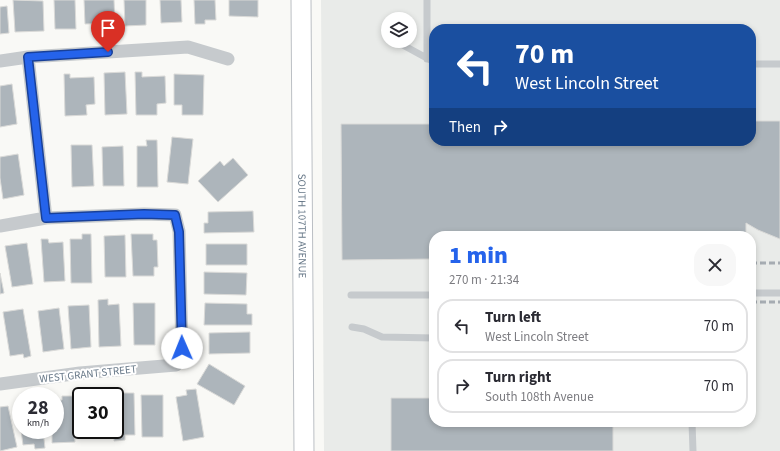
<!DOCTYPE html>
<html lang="en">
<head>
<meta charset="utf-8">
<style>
	:root { --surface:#fff; --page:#f7f7f7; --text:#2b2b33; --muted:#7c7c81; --line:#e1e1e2; --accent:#2563eb }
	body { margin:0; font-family:"Source Sans 3",sans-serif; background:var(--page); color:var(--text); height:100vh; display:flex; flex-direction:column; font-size:15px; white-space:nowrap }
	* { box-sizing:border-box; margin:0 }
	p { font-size:13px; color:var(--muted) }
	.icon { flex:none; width:22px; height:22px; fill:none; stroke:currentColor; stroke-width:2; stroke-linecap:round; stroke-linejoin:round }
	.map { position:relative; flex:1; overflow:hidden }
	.sheet { position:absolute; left:429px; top:231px; width:327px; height:196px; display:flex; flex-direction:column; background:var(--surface); border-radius:16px; box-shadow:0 2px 6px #0003 }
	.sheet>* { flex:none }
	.hud { position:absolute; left:429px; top:24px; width:327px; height:122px; border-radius:16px; box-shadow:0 2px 6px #0003; background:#1a4fa0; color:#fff; overflow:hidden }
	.buttons { position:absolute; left:381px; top:12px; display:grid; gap:8px }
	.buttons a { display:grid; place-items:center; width:36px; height:36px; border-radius:50%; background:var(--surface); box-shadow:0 2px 6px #0003; font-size:20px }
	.speed { position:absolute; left:12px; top:387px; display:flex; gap:8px; font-size:20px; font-weight:700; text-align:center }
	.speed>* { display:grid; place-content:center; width:52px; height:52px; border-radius:50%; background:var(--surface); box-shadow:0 2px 6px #0003; line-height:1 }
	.speed small { font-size:10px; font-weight:400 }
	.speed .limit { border:2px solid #111; border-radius:6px; background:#fff; color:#111 }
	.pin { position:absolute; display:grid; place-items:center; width:34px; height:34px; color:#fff; margin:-41px -17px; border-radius:50% 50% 50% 0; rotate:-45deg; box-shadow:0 0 4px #0007 }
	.pin .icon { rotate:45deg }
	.me { position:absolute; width:44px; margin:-22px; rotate:359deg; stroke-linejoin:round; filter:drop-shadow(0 0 3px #0008) }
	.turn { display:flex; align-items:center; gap:14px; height:84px; padding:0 20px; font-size:18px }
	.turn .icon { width:52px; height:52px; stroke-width:2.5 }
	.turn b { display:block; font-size:28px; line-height:34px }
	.then { display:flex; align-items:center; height:38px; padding:0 20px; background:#0003; gap:8px; font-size:15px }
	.round { display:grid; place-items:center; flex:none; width:42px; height:42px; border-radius:16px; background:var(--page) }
	.headline { display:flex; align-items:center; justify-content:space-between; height:68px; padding:0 20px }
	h1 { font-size:24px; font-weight:800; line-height:30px; color:var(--accent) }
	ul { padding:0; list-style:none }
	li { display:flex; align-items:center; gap:12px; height:54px; margin:0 8px 6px; padding:0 12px; border:2px solid var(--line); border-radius:16px }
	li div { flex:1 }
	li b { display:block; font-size:15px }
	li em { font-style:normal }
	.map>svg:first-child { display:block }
	.built { fill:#e9ebe9; fill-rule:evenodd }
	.building { fill:#adb5bb; stroke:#dadad8 }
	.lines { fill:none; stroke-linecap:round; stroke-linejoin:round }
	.secondary-casing { stroke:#bbbfc4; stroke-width:21 }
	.lane { stroke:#c6cacd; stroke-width:7 }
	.street { stroke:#c6cacd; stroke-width:13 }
	.secondary { stroke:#fff; stroke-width:19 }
	.rail { stroke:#a6acb2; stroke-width:3; stroke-dasharray:6 3; stroke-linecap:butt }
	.route-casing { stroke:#184099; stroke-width:10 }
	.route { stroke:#2563eb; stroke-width:7 }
	.labels { text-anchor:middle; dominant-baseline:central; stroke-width:4; stroke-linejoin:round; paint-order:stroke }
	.street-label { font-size:11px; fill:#677888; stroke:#fff }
</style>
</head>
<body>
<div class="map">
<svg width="780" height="451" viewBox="0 0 780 451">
	<rect width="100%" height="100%" fill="#f9f9f6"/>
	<path class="built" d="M321,0H780V451H324ZM388,19H410V41H388ZM434,29H751V141H434ZM434,236H751V422H434Z"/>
	<path class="building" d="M13,0L43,1L44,31L15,32Z
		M54,0H75L76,29H55Z
		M84,0H114L115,23L85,24Z
		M124,0H146V25L125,26Z
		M160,0H181L182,22L161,23Z
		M194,0H215L216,20H205V24H195Z
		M229,0H258V17L229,16Z
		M7,6L9,33L0,34V7Z
		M125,72L127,114L105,115L104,73Z
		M135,72H142V77L165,76L166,103L157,104V115H136Z
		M64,74H70V78L94,77L95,104L86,105L87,115L65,116Z
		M174,74L204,75L203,115H182V105H174Z
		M12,84L17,124L0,127V86Z
		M751,121H780V239L758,230L746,223V236H434V259L342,260L341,124H434V141H751Z
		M172,137L193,139L188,184L167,182Z
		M146,140H157L158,187H137V146H147Z
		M71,145H92L94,186L72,187Z
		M123,146L124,186H103L102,147Z
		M18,154L24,195L3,199L0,178V157Z
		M233,158L248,175L218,202L198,181L220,161L224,166Z
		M253,211L254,232L204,233V223H208V212Z
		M82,234H91L92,283H71L70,239H82Z
		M131,234H153V240H157L158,267H154V276H133Z
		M125,235L126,277H105L104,236Z
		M41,239H48L49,243L63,242L65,281L44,282Z
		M27,243L33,284L12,287L5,246Z
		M206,244H247V265H206Z
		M204,272L247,273L246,295L204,294Z
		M0,273L4,293L0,294Z
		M108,299V305L119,304L121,346L99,347L98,300Z
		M133,303H155V345H134Z
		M205,303L247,304V314H252V325H204Z
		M89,305L91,347L71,349L68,306Z
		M59,308L64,349L43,352L38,311Z
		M23,309L31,356L24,358L23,354L10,356L3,312Z
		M250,332V353L209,354V333Z
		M209,364L245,386L234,405L197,384Z
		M196,389L204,437L183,441L176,397L187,395L186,390Z
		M102,393V396H81V406V394Z
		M113,393H134L135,435H125V440L114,441L115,396H113Z
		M141,395H163V437H142Z
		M62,396H76L77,411L73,412L75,442L52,443V430H55V400H62Z
		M391,398H434V422H613V451H391Z
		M18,403H21V428Z
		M8,406L17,447L0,451V407Z
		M21,430H43L45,448L35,449L34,444L23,445Z
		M82,430H103V435L82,436Z"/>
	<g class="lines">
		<defs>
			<g id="secondary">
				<path id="s1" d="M301,0L304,451"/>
			</g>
		</defs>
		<use href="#secondary" class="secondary-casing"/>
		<path class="lane" d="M427,0V59
			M401,44L434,62
			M751,64H780
			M751,293H780
			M351,295H434
			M352,327L364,329L382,337L434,338
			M692,422L693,451"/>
		<path class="street" d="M28,57L46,218
			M0,61L28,57L188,47L228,59
			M0,226L46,218L144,214L175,215L179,231L182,349L176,365L80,373L0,384"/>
		<use href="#secondary" class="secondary"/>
		<path class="rail" d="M751,263H780
			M751,302H780"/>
	</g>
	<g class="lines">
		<defs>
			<path id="route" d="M108,52L28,57L46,218L144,214L175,215L179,232L182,348"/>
		</defs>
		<use href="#route" class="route-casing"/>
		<use href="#route" class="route"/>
	</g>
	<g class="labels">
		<g class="street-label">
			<text stroke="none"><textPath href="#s1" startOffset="226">SOUTH 107TH AVENUE</textPath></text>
			<text transform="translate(88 374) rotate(-6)">WEST GRANT STREET</text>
		</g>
	</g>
</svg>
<div class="buttons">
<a><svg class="icon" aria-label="layers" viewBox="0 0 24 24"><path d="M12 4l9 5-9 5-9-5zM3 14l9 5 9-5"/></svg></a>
</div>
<div class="speed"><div>28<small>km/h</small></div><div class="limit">30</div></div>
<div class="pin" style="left:108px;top:52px;background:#d93025"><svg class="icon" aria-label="arrive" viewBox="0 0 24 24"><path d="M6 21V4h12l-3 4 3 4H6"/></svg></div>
<svg class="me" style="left:182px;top:348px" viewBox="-20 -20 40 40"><circle r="19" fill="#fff"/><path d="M0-13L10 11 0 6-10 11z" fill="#2563eb"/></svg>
<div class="hud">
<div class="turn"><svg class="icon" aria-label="left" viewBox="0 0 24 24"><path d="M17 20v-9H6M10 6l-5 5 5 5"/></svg><div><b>70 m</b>West Lincoln Street</div></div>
<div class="then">Then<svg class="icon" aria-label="right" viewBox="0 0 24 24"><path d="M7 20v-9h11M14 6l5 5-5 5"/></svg></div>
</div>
<section class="sheet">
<div class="headline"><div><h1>1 min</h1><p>270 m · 21:34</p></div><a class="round"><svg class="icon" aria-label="close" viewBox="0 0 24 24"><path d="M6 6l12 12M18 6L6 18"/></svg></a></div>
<ul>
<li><svg class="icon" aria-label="left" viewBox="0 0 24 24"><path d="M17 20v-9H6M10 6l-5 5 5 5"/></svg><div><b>Turn left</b><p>West Lincoln Street</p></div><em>70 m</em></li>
<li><svg class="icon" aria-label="right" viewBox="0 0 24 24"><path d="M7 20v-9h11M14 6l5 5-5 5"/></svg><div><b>Turn right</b><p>South 108th Avenue</p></div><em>70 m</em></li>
</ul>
</section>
</div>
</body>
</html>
